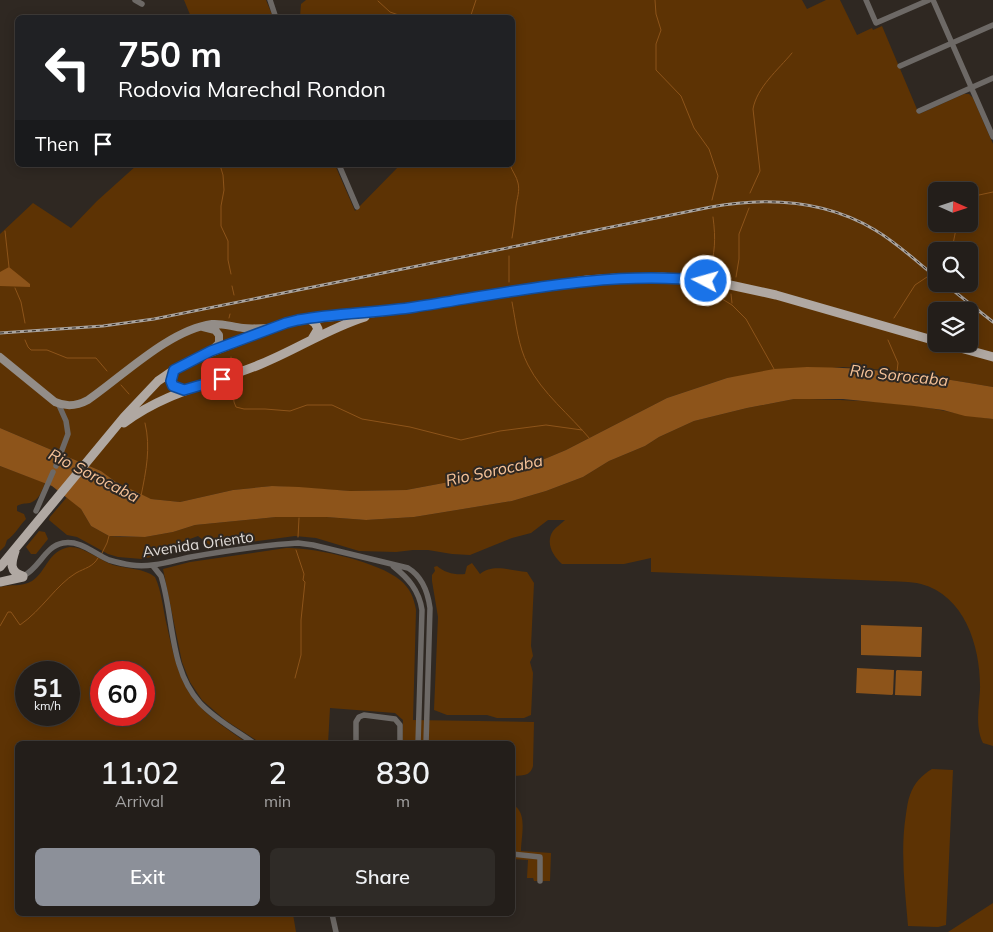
<!DOCTYPE html>
<html lang="en">
<head>
<meta charset="utf-8">
<style>
	:root { --surface:#231e1a; --page:#2f2b27; --text:#f1f3f6; --muted:#a3a2a2; --line:#403c39; --accent:#8c9099 }
	body { margin:0; font-family:Mulish,sans-serif; background:var(--page); color:var(--text); height:100vh; display:flex; flex-direction:column; font-size:19px; white-space:nowrap }
	* { box-sizing:border-box; margin:0 }
	p { font-size:16px; color:var(--muted) }
	.icon { flex:none; width:28px; height:28px; fill:none; stroke:currentColor; stroke-width:2; stroke-linecap:round; stroke-linejoin:round }
	.map { position:relative; flex:1; overflow:hidden }
	.drawer { position:absolute; left:15px; top:741px; width:500px; height:175px; display:flex; flex-direction:column; background:var(--surface); border-radius:8px; box-shadow:0 2px 12px #0003,0 0 0 1px var(--line) }
	.drawer>* { flex:none }
	.top-card { position:absolute; left:15px; top:15px; width:500px; height:152px; border-radius:8px; box-shadow:0 2px 12px #0003,0 0 0 1px var(--line); background:#202124; color:#fff; overflow:hidden }
	.needle { width:32px; rotate:93deg }
	.fabs { position:absolute; left:928px; top:182px; display:grid; gap:10px }
	.fabs a { display:grid; place-items:center; width:50px; height:50px; border-radius:8px; background:var(--surface); box-shadow:0 2px 12px #0003,0 0 0 1px var(--line); font-size:25px }
	.speed { position:absolute; left:15px; top:661px; display:flex; gap:10px; font-size:25px; font-weight:700; text-align:center }
	.speed>* { display:grid; place-content:center; width:65px; height:65px; border-radius:50%; background:var(--surface); box-shadow:0 2px 12px #0003,0 0 0 1px var(--line); line-height:1 }
	.speed small { font-size:12px; font-weight:400 }
	.speed .limit { border:8px solid #d22; background:#fff; color:#111 }
	.pin { position:absolute; display:grid; place-items:center; width:42px; height:42px; color:#fff; margin:-21px; border-radius:10px; box-shadow:0 2px 8px #0006 }
	.me { position:absolute; width:55px; margin:-28px; rotate:276deg; stroke-linejoin:round; filter:drop-shadow(0 0 4px #0008) }
	.turn { display:flex; align-items:center; gap:18px; height:105px; padding:0 20px; font-size:22px }
	.turn .icon { width:65px; height:65px; stroke-width:2.5 }
	.turn b { display:block; font-size:35px; line-height:42px }
	.then { display:flex; align-items:center; height:48px; padding:0 20px; background:#0003; gap:10px; font-size:19px }
	.eta { display:flex; justify-content:space-evenly; align-items:center; height:85px; text-align:center }
	.eta b { font-size:30px; font-weight:600; line-height:35px }
	.action { display:flex; gap:10px; margin-top:auto; padding:10px 20px }
	.action a { flex:1; height:58px; border-radius:8px; background:var(--accent); color:#fff; font-size:20px; font-weight:600; line-height:58px; text-align:center }
	.action a+a { background:var(--page); color:var(--text) }
	.map>svg:first-child { display:block }
	.green { fill:#5d3304; fill-rule:evenodd }
	.water { fill:#8d541a }
	.lines { fill:none; stroke-linecap:round; stroke-linejoin:round }
	.stream { stroke:#8d541a; stroke-width:1 }
	.minor { stroke:#6d6966; stroke-width:5.5 }
	.secondary { stroke:#938d88; stroke-width:8 }
	.primary { stroke:#b0a8a2; stroke-width:9 }
	.rail-casing { stroke:#aaa49f; stroke-width:3 }
	.rail { stroke:#2f2822; stroke-width:1; stroke-dasharray:4; stroke-linecap:butt }
	.route-casing { stroke:#114b97; stroke-width:12 }
	.route { stroke:#1a73e8; stroke-width:9 }
	.labels { text-anchor:middle; dominant-baseline:central; stroke-width:4; stroke-linejoin:round; paint-order:stroke }
	.street-label { font-size:15px; fill:#e0dbd7; stroke:#2f2822 }
	.water-label { font-size:16px; font-style:italic; fill:#f6c399; stroke:#2f2822 }
</style>
</head>
<body>
<div class="map">
<svg width="993" height="932" viewBox="0 0 993 932">
	<rect width="100%" height="100%" fill="#2f2822"/>
	<path class="green" d="M184,0H266L273,17H191Z
		M306,0H802L807,9L826,0H840L857,35L872,28L873,30L882,26L919,114L964,94H969L973,98L993,144V387L897,371L843,367L727,378L667,398L566,450L535,463L481,476L406,490L350,491L272,486L233,490L180,502L151,499L141,495L116,482L101,471L0,428V234L33,203L71,228L97,201L137,165H335L355,211L400,165H512V18L300,17L301,4ZM936,191H969V224H936ZM936,251H969V284H936ZM936,311H969V344H936Z
		M794,399C835,399 876,401 917,406C943,410 967,416 993,419V746L983,743C975,728 979,706 980,690C981,649 966,596 921,584C910,581 897,582 886,581L651,572V558L624,564H562C553,556 545,543 553,531C556,527 562,523 565,520H548L531,533L512,538L470,555L452,554L428,550H413L396,552L359,551L316,538L295,536L212,547L198,536C186,541 169,544 161,555L142,559L118,557L108,554L77,537L67,535L49,520L50,517L67,497L81,509L91,526L109,536L121,537H145L173,532L195,525L276,517H326L366,520L414,517L512,501L546,491L583,477L609,461L645,446L659,437L694,421L747,408Z
		M0,466L45,483C42,491 39,500 30,503C24,504 22,503 17,506V511L24,514L26,519C19,526 15,535 7,540L5,546L0,551Z
		M39,531L45,532L48,539L36,554H31L26,547Z
		M70,547C85,547 99,560 113,565C127,569 144,568 155,577C162,592 163,610 167,626C182,696 191,705 249,744H18V914H293L296,932H0V587C10,584 23,587 32,581C47,571 48,550 70,547ZM69,672V715H26V672ZM144,672V715H101V672Z
		M286,548C314,547 379,562 400,580C410,588 414,598 416,610L413,720L534,722L533,766C530,777 522,775 513,776L512,744H402L403,720L395,713L330,708L328,744H262L225,720L202,700L190,682L182,662L163,569L190,562Z
		M472,563L480,574C493,563 511,571 527,572L534,583L531,646L533,656L530,662L533,673L531,715L524,718H497L487,715H447L434,710L438,617L432,581V575L435,571L434,567L437,566C445,573 455,575 465,574L467,566Z
		M932,769L953,770L946,925L938,927L908,926C905,889 900,851 906,814C907,807 908,800 910,795C914,783 922,775 932,769Z
		M513,805C528,812 521,837 521,851L551,853L550,881H534L533,878H527L528,860L513,859Z
		M993,903V932H948Z"/>
	<path class="water" d="M9,267L30,284V287L0,286V272Z
		M807,367C871,367 930,376 993,387V419L965,416L943,410L914,406L843,399H794L747,408L694,421L659,437L645,446L609,461L583,477L546,491L512,501L414,517L366,520L326,517H276L195,525L173,532L145,537L109,536L91,526L81,509L52,486L0,466V428L101,471L116,482L151,499L180,502L233,490L272,486L299,487L350,491L406,490L481,476L535,463L566,450L667,398L727,378L774,369Z
		M861,625L922,627L921,657L861,655Z
		M857,668L894,670L893,694L892,695L856,693Z
		M897,670L922,671L921,696L895,695L896,671Z"/>
	<g class="lines">
		<path class="stream" d="M655,0L656,14L661,30L656,44V70L681,96L694,128L709,149L718,176L712,200
			M378,1L390,12L407,18
			M470,18L476,0
			M220,165L223,175L224,190L221,206V226L228,241V260L231,274
			M510,165C512,171 517,177 518,183C520,191 517,198 516,206C515,217 514,227 512,238
			M750,193L760,171L753,109C757,87 778,70 792,53
			M969,203L979,195L993,192
			M5,231L9,267
			M949,251L953,244L957,224
			M509,256V282
			M935,269L936,268
			M709,274C715,252 716,240 713,217
			M736,277L739,259V234L749,208
			M232,286L234,295
			M15,288L21,302L25,323
			M713,291L714,294L732,305L746,319L774,369
			M731,294L732,303
			M512,302C516,323 518,346 528,365C542,393 570,415 590,439
			M229,318L230,314
			M894,318L915,285L930,275
			M25,340L28,347L31,350H47L67,358H96L107,371
			M888,340L898,363L897,372
			M231,357V365
			M121,385L129,394
			M233,390L234,402L236,407L244,409H265L290,411L307,405H332L362,419L410,427L461,440L500,431L546,425L582,430
			M141,496C146,471 151,448 145,423
			M298,537L299,518
			M101,555L107,543L109,536
			M0,626L8,612H11L20,625C42,610 56,585 76,573C85,568 93,567 98,558
			M295,678L301,655V620L305,582L303,580L304,574L296,550"/>
		<path class="minor" d="M135,0L142,4
			M270,0L276,18
			M866,0L876,23L929,0
			M933,0L993,137
			M900,66L993,25
			M919,111L993,78
			M339,165L357,207
			M56,466L68,434L66,421L58,403
			M36,511L53,472
			M153,566L161,576C174,617 169,669 200,703C216,720 237,731 255,744
			M393,566C408,578 419,590 422,610L418,744
			M23,576C39,569 45,546 63,543C81,540 94,554 109,560C116,562 124,564 131,565C152,568 171,561 191,557C226,551 262,545 298,543L313,545L408,568C423,577 428,593 430,608L426,744
			M356,744V722L359,717L364,715L395,719L400,725V744
			M512,854L540,857V881
			M332,914L336,932"/>
		<path class="secondary" d="M203,327L215,330L219,335V343L211,351
			M0,357L55,402C66,407 77,406 88,400C123,376 169,330 212,324C223,323 232,327 243,328C252,329 261,328 270,328"/>
		<path class="primary" d="M308,318L315,323L318,329L312,339
			M946,344L993,357
			M174,370L171,378L172,384L184,390
			M124,423C166,391 213,384 261,364C296,350 329,328 365,317
			M15,551C11,563 9,572 23,576
			M0,567L124,417L158,381L174,370L201,356L286,323L298,320L380,312L587,280L617,278L662,277L721,283L776,295L936,341
			M0,582L23,577"/>
		<defs>
			<path id="rail" d="M945,284L993,322
				M0,333L103,326L154,319L711,207C767,197 825,200 875,230C897,243 916,261 936,277"/>
		</defs>
		<use href="#rail" class="rail-casing"/>
		<use href="#rail" class="rail"/>
	</g>
	<g class="lines">
		<defs>
			<path id="route" d="M222,379L184,390L173,386L171,381L174,370L211,351L286,323L298,320C336,313 376,313 415,307C512,292 609,270 706,281"/>
		</defs>
		<use href="#route" class="route-casing"/>
		<use href="#route" class="route"/>
	</g>
	<g class="labels">
		<g class="street-label">
			<text transform="translate(198 544) rotate(-8)">Avenida Oriento</text>
		</g>
		<g class="water-label">
			<text transform="translate(899 375) rotate(6)">Rio Sorocaba</text>
			<text transform="translate(494 470) rotate(-12)">Rio Sorocaba</text>
			<text transform="translate(94 475) rotate(27)">Rio Sorocaba</text>
		</g>
	</g>
</svg>
<div class="fabs">
<a><svg class="needle" viewBox="-14 -14 28 28"><path d="M0-13l5 13h-10z" fill="#e53935"/><path d="M0 13l5-13h-10z" fill="#a3a2a2"/></svg></a>
<a><svg class="icon" aria-label="search" viewBox="0 0 24 24"><circle cx="10" cy="10" r="6"/><path d="M15 15l6 6"/></svg></a>
<a><svg class="icon" aria-label="layers" viewBox="0 0 24 24"><path d="M12 4l9 5-9 5-9-5zM3 14l9 5 9-5"/></svg></a>
</div>
<div class="speed"><div>51<small>km/h</small></div><div class="limit">60</div></div>
<div class="pin" style="left:222px;top:379px;background:#d93025"><svg class="icon" aria-label="arrive" viewBox="0 0 24 24"><path d="M6 21V4h12l-3 4 3 4H6"/></svg></div>
<svg class="me" style="left:706px;top:281px" viewBox="-20 -20 40 40"><circle r="17" fill="#1a73e8" stroke="#fff" stroke-width="3"/><path d="M0-11L8 9 0 5-8 9z" fill="#fff"/></svg>
<div class="top-card">
<div class="turn"><svg class="icon" aria-label="left" viewBox="0 0 24 24"><path d="M17 20v-9H6M10 6l-5 5 5 5"/></svg><div><b>750 m</b>Rodovia Marechal Rondon</div></div>
<div class="then">Then<svg class="icon" aria-label="arrive" viewBox="0 0 24 24"><path d="M6 21V4h12l-3 4 3 4H6"/></svg></div>
</div>
<section class="drawer">
<div class="eta">
<div><b>11:02</b><p>Arrival</p></div>
<div><b>2</b><p>min</p></div>
<div><b>830</b><p>m</p></div>
</div>
<div class="action"><a>Exit</a><a>Share</a></div>
</section>
</div>
</body>
</html>
